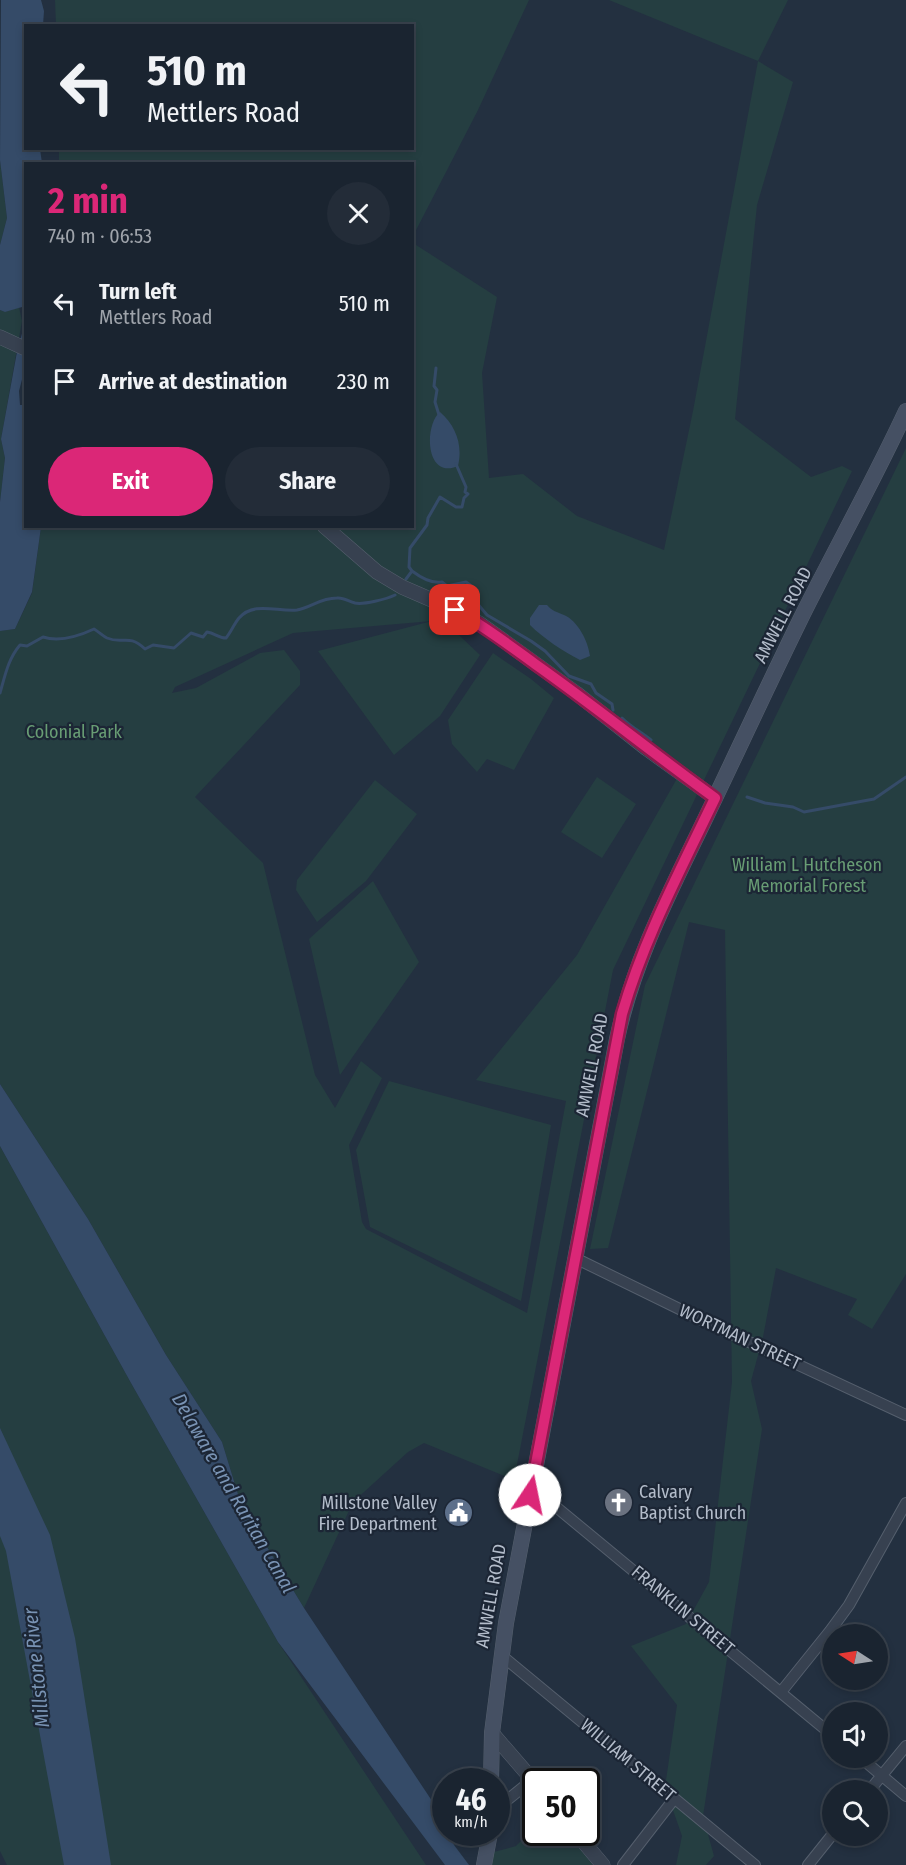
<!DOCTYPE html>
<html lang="en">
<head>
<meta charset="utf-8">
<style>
	:root { --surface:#1a2430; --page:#232c38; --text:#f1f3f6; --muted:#9fa4ab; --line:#38414c; --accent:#db2777 }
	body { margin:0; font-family:"Fira Sans Condensed",sans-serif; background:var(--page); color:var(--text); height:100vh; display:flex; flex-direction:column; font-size:22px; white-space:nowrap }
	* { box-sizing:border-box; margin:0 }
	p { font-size:20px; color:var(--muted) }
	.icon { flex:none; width:33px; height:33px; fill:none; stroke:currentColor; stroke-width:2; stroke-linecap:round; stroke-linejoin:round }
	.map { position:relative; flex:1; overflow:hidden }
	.sheet { position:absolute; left:24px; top:162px; width:390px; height:366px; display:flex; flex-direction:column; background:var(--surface); border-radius:0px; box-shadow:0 3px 9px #0003,0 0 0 2px var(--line) }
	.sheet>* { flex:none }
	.guide { position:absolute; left:24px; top:24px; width:390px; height:126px; border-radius:0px; box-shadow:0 3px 9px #0003,0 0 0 2px var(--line); background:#1a2430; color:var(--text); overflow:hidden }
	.needle { width:39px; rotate:282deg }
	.controls { position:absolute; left:822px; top:1624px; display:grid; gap:12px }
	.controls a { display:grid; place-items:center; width:66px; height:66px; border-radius:50%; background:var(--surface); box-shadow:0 3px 9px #0003,0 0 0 2px var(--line); font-size:30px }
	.speed { position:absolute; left:432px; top:1768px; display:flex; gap:12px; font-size:30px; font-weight:700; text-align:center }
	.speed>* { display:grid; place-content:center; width:78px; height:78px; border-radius:50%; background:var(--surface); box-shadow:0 3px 9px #0003,0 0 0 2px var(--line); line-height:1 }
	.speed small { font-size:15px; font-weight:400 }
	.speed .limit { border:3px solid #111; border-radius:9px; background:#fff; color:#111 }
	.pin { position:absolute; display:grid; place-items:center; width:51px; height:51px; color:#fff; margin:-26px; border-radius:12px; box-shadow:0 3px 9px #0006 }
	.me { position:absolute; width:66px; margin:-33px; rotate:11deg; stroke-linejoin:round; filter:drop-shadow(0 0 4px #0008) }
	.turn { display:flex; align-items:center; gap:21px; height:126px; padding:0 24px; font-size:27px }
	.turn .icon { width:78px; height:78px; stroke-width:2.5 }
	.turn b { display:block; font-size:42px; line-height:51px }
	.round { display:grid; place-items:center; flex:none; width:63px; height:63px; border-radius:32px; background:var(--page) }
	.summary { display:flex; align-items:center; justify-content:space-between; height:102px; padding:0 24px }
	h1 { font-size:36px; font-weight:700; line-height:45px; color:var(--accent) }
	.button { display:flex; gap:12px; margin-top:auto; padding:12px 24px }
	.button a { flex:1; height:69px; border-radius:36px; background:var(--accent); color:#fff; font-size:24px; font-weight:700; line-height:69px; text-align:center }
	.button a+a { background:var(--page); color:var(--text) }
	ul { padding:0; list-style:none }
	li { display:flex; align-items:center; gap:18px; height:78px; padding:0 24px }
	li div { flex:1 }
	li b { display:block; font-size:22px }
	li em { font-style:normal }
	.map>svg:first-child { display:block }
	.green { fill:#253e41; fill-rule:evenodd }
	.water { fill:#354b68 }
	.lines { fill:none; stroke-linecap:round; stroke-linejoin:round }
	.stream { stroke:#354b68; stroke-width:3 }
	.minor-casing { stroke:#555f6d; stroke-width:12 }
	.tertiary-casing { stroke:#555f6d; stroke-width:15 }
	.secondary-casing { stroke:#555f6d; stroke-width:16 }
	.minor { stroke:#374150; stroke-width:10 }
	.tertiary { stroke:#374150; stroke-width:14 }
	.secondary { stroke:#455063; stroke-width:15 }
	.route-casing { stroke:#8e194d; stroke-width:15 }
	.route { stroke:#db2777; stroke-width:10 }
	.labels { text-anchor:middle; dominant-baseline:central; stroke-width:4.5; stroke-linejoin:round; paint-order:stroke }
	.street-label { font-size:18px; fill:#b3bcca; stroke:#1c2635 }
	.park-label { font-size:18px; fill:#689d74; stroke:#1c2635 }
	.poi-label { font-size:18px; fill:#b3bcca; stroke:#1c2635; text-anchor:start }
	.water-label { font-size:20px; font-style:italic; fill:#7993b4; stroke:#1c2635 }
</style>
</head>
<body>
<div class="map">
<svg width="906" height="1865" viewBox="0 0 906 1865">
	<rect width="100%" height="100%" fill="#233040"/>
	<path class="green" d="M55,0H529L478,110L413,236L412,164H59V149L412,148V26L56,25Z
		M609,0H788L758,61L793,82L757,205L735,419L811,477L842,466L852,471L613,970L514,1480L424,1443L408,1452L353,1502L304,1608L241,1504L222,1442L166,1355L88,1219L0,1084V631L15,629L32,593L41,527L412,526L413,243L497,297L482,373L489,478L523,474L577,516L664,550L693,411L758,61ZM468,618L679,775L577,955L476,1080L566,1101L527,1313L366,1229L362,1222L349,1145L382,1078L361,1061L335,1108L315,1075L263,863L195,797L300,685V671L284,650L260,653L196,688L172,693L175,687L293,633L432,621L318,651L394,755L440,716L480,655L443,620Z
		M0,160L7,218L0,245Z
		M19,307L22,321L1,439L5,458L0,502V310L5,312Z
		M906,448V1274L872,1329L848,1315L857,1299L776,1268L763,1337L751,1381L762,1429L703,1816L714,1856L706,1865H676L682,1836L665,1787L677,1705L631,1646L686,1624L709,1582L732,1382L725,930L689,922L608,1248L590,1249L645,985Z
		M493,653L531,679L554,698L514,770L487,759L477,772L452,744L448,720Z
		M597,777L636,804L602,858L561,832Z
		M375,780L417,814L366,881L317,922L296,890L297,880Z
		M373,881L419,962L340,1075L309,939Z
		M389,1081L551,1125L521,1301L370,1227L356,1150Z
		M0,1146L131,1383L278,1642L426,1865H7L0,1851Z
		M535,1827L536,1833H567L593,1865H490L494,1852L516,1846Z"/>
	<path class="water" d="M1,0H41L44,11L43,25L26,26V148L40,149L42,163L26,164V364L19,391L20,405H26V526L41,527L32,592L15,629L0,631V502L5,458L1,439L17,352L24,326L22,321V307L5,312L0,310V245L7,218L0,160Z
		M440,412C456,426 463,445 458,466C425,480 424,425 440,412Z
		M539,605H547C552,611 557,612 564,615C578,621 588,641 590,656L580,660C563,651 544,639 530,625V618Z
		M0,1084L88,1219L166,1355L222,1442L241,1504L304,1608L444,1819L446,1833H450L454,1845L469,1865H445L278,1642L131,1383L0,1146Z
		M0,1428L50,1535L75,1638L111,1865H64L6,1551L0,1536Z"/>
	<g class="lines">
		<path class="stream" d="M436,368L434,386L437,390L435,402L439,415
			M412,571L409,567L410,548L427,525L428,518L440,497L456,507H462L464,498L468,494L465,492L466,487L456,464
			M406,579L412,571C420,577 432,584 442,582L447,586L466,582L473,587L476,602L487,615L531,641L545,651L569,676L591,684L596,693L612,704L613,710
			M0,693C5,676 8,659 20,645L27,646L43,637C59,642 79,636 94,629C99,632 103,636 107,638C123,645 128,633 145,649L153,645L174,648L191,633L203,637L207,632C215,633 218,638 226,638C231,632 234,624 239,618C254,601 277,612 297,610C312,607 320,598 337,598C343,597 348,601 355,603C363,605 387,599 395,595
			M622,718C631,727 641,732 651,740
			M747,797L765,803L793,807L804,812L874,799L906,777"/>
		<defs>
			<path id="minor" d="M575,1258L704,1321L906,1415
				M532,1487L832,1735
				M501,1655L755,1865
				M781,1692L830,1631L849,1605L906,1503
				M861,1758L906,1796
				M869,1791L906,1746
				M496,1809L532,1780
				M623,1865L674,1799
				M808,1865L832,1835"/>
			<path id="tertiary" d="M0,337L26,349
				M324,526L377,572L402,587L455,610L479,623L576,693L647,749L715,798
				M492,1733L536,1784
				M576,1833L603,1865"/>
			<path id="secondary" d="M491,1782L492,1733L506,1623L617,1039C634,959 672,888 707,815C739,748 770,681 803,614C837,546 874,480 906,411
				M484,1865L490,1833"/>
		</defs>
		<use href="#minor" class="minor-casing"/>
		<use href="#tertiary" class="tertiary-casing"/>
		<use href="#secondary" class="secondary-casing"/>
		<use href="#minor" class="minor"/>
		<use href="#tertiary" class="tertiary"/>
		<use href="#secondary" class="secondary"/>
	</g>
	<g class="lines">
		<defs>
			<path id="route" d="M455,610C483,625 509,645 535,664C596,707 654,754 715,798C681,869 644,938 622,1014L530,1495"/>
		</defs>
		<use href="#route" class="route-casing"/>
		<use href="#route" class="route"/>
	</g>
	<defs>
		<symbol id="church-disc" viewBox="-11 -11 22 22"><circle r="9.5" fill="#6b7280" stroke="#1c2635"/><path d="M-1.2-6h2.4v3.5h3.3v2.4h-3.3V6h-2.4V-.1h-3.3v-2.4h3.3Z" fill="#fff"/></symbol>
		<symbol id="civic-disc" viewBox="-11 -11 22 22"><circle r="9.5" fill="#5c6f8a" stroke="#1c2635"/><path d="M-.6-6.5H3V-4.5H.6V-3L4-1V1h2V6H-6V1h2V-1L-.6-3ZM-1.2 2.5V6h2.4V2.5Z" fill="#fff"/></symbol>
	</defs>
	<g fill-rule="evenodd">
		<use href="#church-disc" x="602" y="1486" width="33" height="33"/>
		<use href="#civic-disc" x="442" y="1496" width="33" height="33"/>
	</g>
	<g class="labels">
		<g class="street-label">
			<text transform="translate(783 615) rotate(-63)">AMWELL ROAD</text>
			<text transform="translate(592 1065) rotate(-79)">AMWELL ROAD</text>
			<text transform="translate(740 1337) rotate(25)">WORTMAN STREET</text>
			<text transform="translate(491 1596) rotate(-80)">AMWELL ROAD</text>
			<text transform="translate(683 1610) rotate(40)">FRANKLIN STREET</text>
			<text transform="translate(628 1760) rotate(40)">WILLIAM STREET</text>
		</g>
		<g class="park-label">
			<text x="74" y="732">Colonial Park</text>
			<text x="807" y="865">William L Hutcheson<tspan x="807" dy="21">Memorial Forest</tspan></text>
		</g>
		<g class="poi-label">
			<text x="639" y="1492">Calvary<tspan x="639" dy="21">Baptist Church</tspan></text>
			<text x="437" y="1503" text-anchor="end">Millstone Valley<tspan x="437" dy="21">Fire Department</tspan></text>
		</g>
		<g class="water-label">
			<text transform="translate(234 1493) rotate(60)">Delaware and Raritan Canal</text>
			<text transform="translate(36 1668) rotate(-96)">Millstone River</text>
		</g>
	</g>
</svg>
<div class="controls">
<a><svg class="needle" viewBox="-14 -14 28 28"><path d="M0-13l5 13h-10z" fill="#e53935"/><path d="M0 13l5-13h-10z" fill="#9fa4ab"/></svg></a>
<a><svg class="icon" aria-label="sound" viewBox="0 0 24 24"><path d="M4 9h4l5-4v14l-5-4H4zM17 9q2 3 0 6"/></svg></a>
<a><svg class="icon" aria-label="search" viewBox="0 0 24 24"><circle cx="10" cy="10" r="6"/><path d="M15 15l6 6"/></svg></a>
</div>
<div class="speed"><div>46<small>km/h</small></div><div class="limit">50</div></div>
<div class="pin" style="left:455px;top:610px;background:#d93025"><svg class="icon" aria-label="arrive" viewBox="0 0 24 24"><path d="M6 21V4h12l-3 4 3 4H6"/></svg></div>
<svg class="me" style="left:530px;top:1495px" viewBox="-20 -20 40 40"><circle r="19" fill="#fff"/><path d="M0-13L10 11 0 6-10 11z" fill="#db2777"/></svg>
<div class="guide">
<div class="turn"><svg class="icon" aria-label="left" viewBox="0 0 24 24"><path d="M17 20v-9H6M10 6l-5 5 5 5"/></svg><div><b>510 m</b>Mettlers Road</div></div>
</div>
<section class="sheet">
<div class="summary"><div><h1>2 min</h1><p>740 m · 06:53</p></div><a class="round"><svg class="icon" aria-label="close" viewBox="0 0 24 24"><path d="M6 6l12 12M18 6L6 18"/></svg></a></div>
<ul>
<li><svg class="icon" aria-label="left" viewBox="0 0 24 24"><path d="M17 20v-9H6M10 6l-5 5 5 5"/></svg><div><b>Turn left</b><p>Mettlers Road</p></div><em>510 m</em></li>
<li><svg class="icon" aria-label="arrive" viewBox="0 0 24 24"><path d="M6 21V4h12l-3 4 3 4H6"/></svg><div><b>Arrive at destination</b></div><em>230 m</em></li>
</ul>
<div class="button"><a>Exit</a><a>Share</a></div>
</section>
</div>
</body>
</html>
